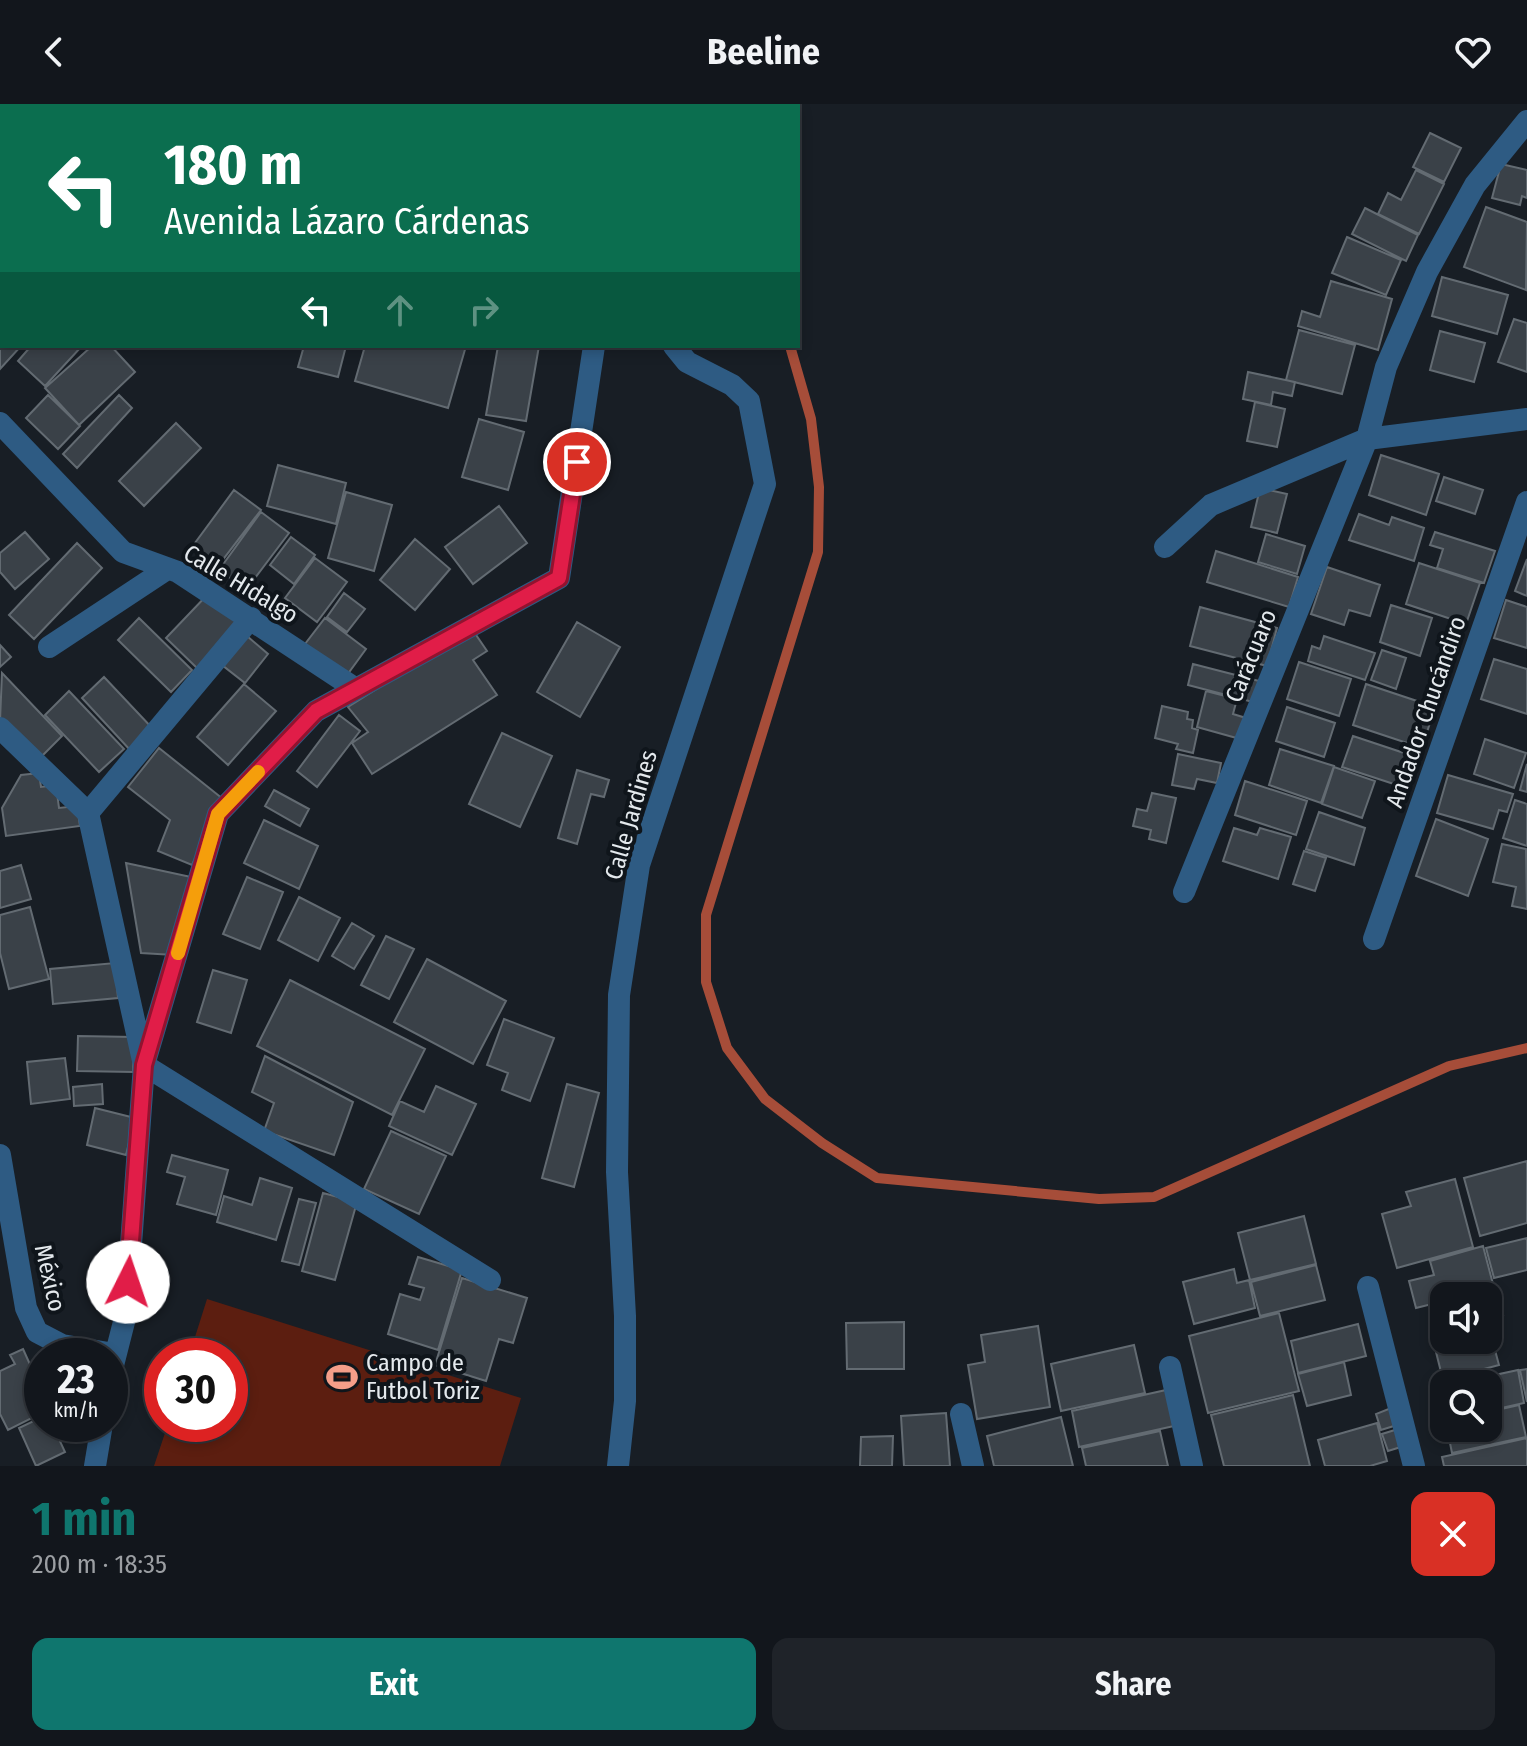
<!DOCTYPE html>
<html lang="en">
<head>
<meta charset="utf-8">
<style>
	:root { --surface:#12161c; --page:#1f2329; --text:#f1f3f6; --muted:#9c9fa3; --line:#31353b; --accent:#0f766e }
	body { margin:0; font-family:"Fira Sans Condensed",sans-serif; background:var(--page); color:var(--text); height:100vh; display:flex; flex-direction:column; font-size:30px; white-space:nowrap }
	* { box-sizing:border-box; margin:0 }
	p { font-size:26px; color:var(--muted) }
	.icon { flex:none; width:44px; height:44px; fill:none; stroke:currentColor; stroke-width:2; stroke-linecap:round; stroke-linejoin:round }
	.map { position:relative; height:1362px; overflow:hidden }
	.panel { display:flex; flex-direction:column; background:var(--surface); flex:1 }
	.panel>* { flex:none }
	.top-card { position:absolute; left:0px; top:0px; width:800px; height:244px; box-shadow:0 4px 12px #0003,0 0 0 2px var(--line); background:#0b6e4f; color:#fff; overflow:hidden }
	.tools { position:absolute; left:1430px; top:1178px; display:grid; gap:16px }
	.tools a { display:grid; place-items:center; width:72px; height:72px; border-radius:16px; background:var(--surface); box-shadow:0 4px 12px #0003,0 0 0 2px var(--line); font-size:40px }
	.speed { position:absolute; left:24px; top:1234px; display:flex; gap:16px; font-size:40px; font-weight:700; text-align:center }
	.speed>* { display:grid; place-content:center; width:104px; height:104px; border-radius:50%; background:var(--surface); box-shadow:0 4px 12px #0003,0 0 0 2px var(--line); line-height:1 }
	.speed small { font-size:20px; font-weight:400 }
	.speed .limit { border:12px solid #d22; background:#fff; color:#111 }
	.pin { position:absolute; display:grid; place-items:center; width:68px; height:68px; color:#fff; margin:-34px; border:4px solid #fff; border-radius:50%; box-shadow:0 2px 8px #0007 }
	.me { position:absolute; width:88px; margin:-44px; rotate:4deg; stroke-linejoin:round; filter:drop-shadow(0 0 6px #0008) }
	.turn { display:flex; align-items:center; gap:28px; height:168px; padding:0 32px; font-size:36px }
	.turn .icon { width:104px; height:104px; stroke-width:2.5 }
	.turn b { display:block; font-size:56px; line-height:68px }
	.lanes { display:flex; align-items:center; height:76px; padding:0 32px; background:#0003; justify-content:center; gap:40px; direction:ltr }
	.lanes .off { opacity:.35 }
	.round { display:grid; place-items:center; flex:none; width:84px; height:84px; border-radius:16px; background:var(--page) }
	.overview { display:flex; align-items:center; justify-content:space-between; height:136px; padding:0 32px }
	h1 { font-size:48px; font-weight:700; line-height:60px; color:var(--accent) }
	.button { display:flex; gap:16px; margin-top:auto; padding:16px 32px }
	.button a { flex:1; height:92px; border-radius:16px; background:var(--accent); color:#fff; font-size:32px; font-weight:700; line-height:92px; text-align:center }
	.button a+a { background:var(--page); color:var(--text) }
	header { display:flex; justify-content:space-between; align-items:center; height:104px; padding:0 32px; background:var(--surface); font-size:36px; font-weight:700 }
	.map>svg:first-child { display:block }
	.green { fill:#5c1e10 }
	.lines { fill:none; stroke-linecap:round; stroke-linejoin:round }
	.stream { stroke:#a64d39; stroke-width:10 }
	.building { fill:#3a4148; stroke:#636b72; stroke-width:2 }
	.minor { stroke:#2e5b83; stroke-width:22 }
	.route-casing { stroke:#92132f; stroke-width:20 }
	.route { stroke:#e11d48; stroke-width:14 }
	.slow { stroke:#f59e0b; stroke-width:14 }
	.labels { text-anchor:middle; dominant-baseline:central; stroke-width:8; stroke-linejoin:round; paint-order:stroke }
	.street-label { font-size:24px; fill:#e4e9ed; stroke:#0f151b }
	.poi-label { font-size:24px; fill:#e4e9ed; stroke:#0f151b; text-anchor:start }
</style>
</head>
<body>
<header><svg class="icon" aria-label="back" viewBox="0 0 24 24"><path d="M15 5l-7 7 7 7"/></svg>Beeline<svg class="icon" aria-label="heart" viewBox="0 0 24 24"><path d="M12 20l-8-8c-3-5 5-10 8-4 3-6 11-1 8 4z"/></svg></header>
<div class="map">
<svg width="1527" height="1362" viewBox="0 0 1527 1362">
	<rect width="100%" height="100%" fill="#181e25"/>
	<path class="green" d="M207,1195L521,1294L500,1362H154L168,1320H230V1252H189Z"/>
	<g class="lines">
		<path class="stream" d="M790,242L811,315L819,383L818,448L706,811V878L727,944L765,995L822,1039L877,1074L1099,1095L1154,1093L1449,962L1527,944"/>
	</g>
	<path class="building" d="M0,0L48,2H2V60Z
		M1430,29L1461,44L1444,78L1413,63Z
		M1501,60L1527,66V94L1522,92L1520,101L1492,94Z
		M1416,66L1444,80L1419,130L1378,110L1388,89L1401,96Z
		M1486,103L1527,118L1526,186L1464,163Z
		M1365,104L1418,131L1406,157L1352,130Z
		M1347,133L1401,156L1386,191L1332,169Z
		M1442,173L1508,191L1497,230L1432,212Z
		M1331,177L1392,195L1378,246L1298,222L1302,207L1320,213Z
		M0,202L2,242H21L0,265Z
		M1514,215L1527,219V268L1498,258Z
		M1299,226L1355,241L1342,290L1286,276Z
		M1440,227L1485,239L1474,278L1430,266Z
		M31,242H82L45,282L18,257Z
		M92,242H111L135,268L79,321L45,284Z
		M304,242H346L338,273L298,263Z
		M365,242H466L448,304L355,277Z
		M498,242H539L526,317L486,311Z
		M1248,268L1295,278L1292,292L1273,288L1271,301L1243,295Z
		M48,291L80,322L58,345L26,314Z
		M119,291L132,304L77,364L63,350Z
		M1255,298L1285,305L1277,343L1247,337Z
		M479,315L524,328L508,386L462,373Z
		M176,319L201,344L144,402L119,377Z
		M1381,351L1439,370L1426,411L1369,391Z
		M278,361L346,379L336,420L267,402Z
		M1444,373L1483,386L1475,410L1436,397Z
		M1260,384L1287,390L1277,429L1251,423Z
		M234,386L261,406L218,462L192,443Z
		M346,388L392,401L374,467L328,454Z
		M499,402L527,439L473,480L445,443Z
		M261,408L289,429L246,486L219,466Z
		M1359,410L1389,421L1392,413L1424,424L1414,457L1349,436Z
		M25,428L49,455L15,485L0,468V449Z
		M1435,428L1495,447L1484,479L1437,464L1443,445L1430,441Z
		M1266,430L1305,442L1297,470L1258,458Z
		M291,433L315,451L294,480L270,461Z
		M415,435L450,465L415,506L380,476Z
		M77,439L102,464L34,535L9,511Z
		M1216,447L1298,473L1289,503L1207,478Z
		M315,454L347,478L317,518L285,494Z
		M1527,455V492L1515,487Z
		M1419,459L1480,479L1466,520L1406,500Z
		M1327,463L1380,481L1370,512L1349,506L1344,521L1311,510Z
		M210,488L242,519L198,565L166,534Z
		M344,489L365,505L347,528L327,513Z
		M1506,496L1527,503V544L1494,534Z
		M1391,501L1432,514L1420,552L1380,538Z
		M1200,503L1277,524L1267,562L1190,542Z
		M139,514L192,566L171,588L118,536Z
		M325,514L366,545L347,571L305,540Z
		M577,518L620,543L580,613L537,588Z
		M472,525L487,547L473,556L497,591L372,670L352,639L368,628L348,603Z
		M247,532L268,550L245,579L222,561Z
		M1324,532L1375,549L1365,576L1308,557L1312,542L1320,545Z
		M0,541L11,553L0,563Z
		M1382,546L1406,554L1396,585L1371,576Z
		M1494,555L1527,565V610L1481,595Z
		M1299,558L1351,575L1339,612L1287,595Z
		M1193,560L1259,577L1253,598L1188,581Z
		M2,569L62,632L38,656L0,617Z
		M104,573L154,626L131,647L82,594Z
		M244,580L276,607L228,661L197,633Z
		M1366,580L1435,603L1422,644L1353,621Z
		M69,587L124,645L99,668L45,611Z
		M1206,587L1237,595L1233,610L1246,614L1240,635L1197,623Z
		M1162,602L1188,608L1187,615L1193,616L1192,624L1198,626L1193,649L1176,645L1178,640L1155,634Z
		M1287,603L1335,619L1324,653L1276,637Z
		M339,611L360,627L317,683L297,667Z
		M502,629L552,652L520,723L469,700Z
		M1353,632L1419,654L1409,685L1342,663Z
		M1485,635L1526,649L1514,684L1474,670Z
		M159,644L223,695L192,761L158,747L170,716L128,683Z
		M1280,645L1334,662L1321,699L1269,681Z
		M1178,650L1221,659L1217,679L1197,675L1194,685L1172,681Z
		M1527,660V688L1520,686Z
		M1334,663L1375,677L1362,714L1322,700Z
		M577,666L609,676L604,693L591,690L577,740L558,734Z
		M39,669L41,683L56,681L59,704L77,702L80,722L6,732L2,704L21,671Z
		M1448,671L1513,690L1507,708L1499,706L1493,725L1437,709Z
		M1245,677L1307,697L1296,731L1235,711Z
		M274,686L309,705L300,722L265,702Z
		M1152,689L1176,694L1166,739L1149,735L1151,726L1133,722L1137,705L1147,707Z
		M1515,696L1527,700V742L1503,734Z
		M1319,708L1365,724L1354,761L1306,745Z
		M1436,715L1488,735L1468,792L1416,772Z
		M264,716L318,742L299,785L244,759Z
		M1234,724L1257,731L1260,724L1291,733L1278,775L1223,757Z
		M1502,740L1526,745L1527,805L1512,802L1516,783L1493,778Z
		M1304,747L1326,754L1315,787L1293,780Z
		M126,759L191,773L174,851L141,849Z
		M21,761L31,795L0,804V767Z
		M247,773L283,788L260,845L223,830Z
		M299,793L340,814L318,857L278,836Z
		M30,803L49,875L9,885L0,849V811Z
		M352,819L374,832L354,865L332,852Z
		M386,832L414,845L389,895L361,881Z
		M427,855L506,897L473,960L394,918Z
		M115,859L118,894L53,900L50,865Z
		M213,866L247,876L231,929L197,918Z
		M290,876L425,945L392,1011L257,942Z
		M504,915L554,934L530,997L502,986L508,969L487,961Z
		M78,932L134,933L133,968L77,967Z
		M265,952L353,998L334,1051L264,1027L274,999L252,988Z
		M65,954L70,995L31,1000L27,958Z
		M102,980L103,1000L74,1002L73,983Z
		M567,980L599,989L574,1083L542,1074Z
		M436,982L476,1000L452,1051L389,1022L400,997L424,1008Z
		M95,1004L135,1014L126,1051L87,1041Z
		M391,1027L446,1052L419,1110L364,1085Z
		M172,1051L228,1066L216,1111L177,1100L185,1073L167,1068Z
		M1527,1057V1119L1480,1132L1464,1074Z
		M260,1074L292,1084L276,1136L217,1118L224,1092L252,1101Z
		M1455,1075L1473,1143L1397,1164L1382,1110L1411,1102L1406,1088Z
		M323,1089L357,1098L335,1176L302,1167Z
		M299,1095L316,1099L299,1161L282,1157Z
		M1304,1112L1316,1160L1250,1176L1238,1129Z
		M1527,1134V1166L1494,1174L1486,1144Z
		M1483,1142L1494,1184L1462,1192H1444V1197L1416,1204L1409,1177L1434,1171L1430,1157Z
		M418,1153L462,1166L438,1246L388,1230L400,1190L420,1196L424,1184L409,1180Z
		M1316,1161L1325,1196L1260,1212L1251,1178Z
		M1234,1165L1237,1179L1249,1176L1255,1204L1194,1220L1183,1178Z
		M462,1174L527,1194L513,1239L499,1235L486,1277L435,1261Z
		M1496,1184L1503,1211L1488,1215V1192H1465Z
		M1279,1209L1299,1287L1208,1309L1189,1232Z
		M904,1218V1265H847L846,1219Z
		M1358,1220L1366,1252L1298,1269L1291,1237Z
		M1488,1220L1499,1261L1443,1276L1432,1232L1444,1229V1236H1488Z
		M1038,1222L1050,1303L977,1315L968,1261L985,1258L981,1231Z
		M1134,1241L1145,1289L1061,1307L1051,1260Z
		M23,1245L42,1287V1309L8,1326L0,1310V1267L15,1260L10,1251Z
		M1344,1258L1351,1291L1307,1302L1298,1270Z
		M1527,1265V1298L1520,1266Z
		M1518,1266L1524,1299L1488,1307V1280H1453Z
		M1444,1282V1316L1439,1317L1432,1284Z
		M1166,1286L1174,1322L1079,1343L1072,1307Z
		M1293,1291L1310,1362H1224L1211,1311Z
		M1519,1301L1526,1333L1452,1349L1447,1324H1488V1308Z
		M1391,1304L1397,1321L1381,1326L1376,1310Z
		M946,1309L950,1362H904L901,1312Z
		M42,1313V1320H52L65,1348L36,1362L19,1324Z
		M1061,1313L1073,1362H994L987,1332Z
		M1377,1319L1387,1357L1370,1362H1325L1318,1336Z
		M1398,1325L1404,1342L1388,1347L1382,1330Z
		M1160,1327L1168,1362H1086L1082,1344Z
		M893,1332L892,1362H860L861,1333Z
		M1527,1334V1362H1444L1442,1353Z"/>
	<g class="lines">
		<path class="minor" d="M654,0V2
			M149,2L151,0
			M633,2L634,0
			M0,131L2,133
			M0,319L123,448L178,468L356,585
			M1165,443L1211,401L1367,335L1527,315
			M49,543L167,465
			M0,624L88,709
			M88,709L144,961L490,1176
			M88,709L251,514
			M1184,788L1367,335L1386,263L1427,168L1475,81L1527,17
			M1374,835L1527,398
			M0,1051L26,1204L37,1228L62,1241L114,1250
			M1368,1183L1414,1362
			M1170,1263L1192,1362
			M110,1273L126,1210L144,961L218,710L316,607L559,474L594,242
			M961,1310L973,1362
			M95,1362L102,1320
			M618,1362L625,1297V1212L617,1068L619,891L639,761L765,380L749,297L732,281L687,258L674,242"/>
	</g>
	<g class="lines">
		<defs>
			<path id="route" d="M128,1178L144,961L218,710L316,607L559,474L577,358"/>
		</defs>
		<use href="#route" class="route-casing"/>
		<use href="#route" class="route"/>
		<path class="slow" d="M178,849L218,710L258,668"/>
	</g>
	<defs>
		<symbol id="stadium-bare" viewBox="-9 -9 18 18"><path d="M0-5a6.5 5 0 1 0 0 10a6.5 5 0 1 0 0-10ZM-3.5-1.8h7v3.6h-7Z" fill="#f49e89" stroke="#0f151b" stroke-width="2.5" paint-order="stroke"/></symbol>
	</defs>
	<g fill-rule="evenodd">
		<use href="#stadium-bare" x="320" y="1251" width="44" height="44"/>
	</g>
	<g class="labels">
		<g class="street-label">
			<text transform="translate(241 480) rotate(31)">Calle Hidalgo</text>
			<text transform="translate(1251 552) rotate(-68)">Carácuaro</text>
			<text transform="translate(1426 608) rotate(-71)">Andador Chucándiro</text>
			<text transform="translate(631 711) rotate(-74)">Calle Jardines</text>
			<text transform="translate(50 1174) rotate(77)">México</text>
		</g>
		<g class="poi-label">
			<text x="366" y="1259">Campo de<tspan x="366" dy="28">Futbol Toriz</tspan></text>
		</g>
	</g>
</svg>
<div class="tools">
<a><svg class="icon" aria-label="sound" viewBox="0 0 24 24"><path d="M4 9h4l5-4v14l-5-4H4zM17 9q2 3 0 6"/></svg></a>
<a><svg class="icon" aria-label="search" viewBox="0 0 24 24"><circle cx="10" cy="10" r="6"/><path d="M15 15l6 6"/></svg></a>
</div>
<div class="speed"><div>23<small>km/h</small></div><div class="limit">30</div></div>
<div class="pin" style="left:577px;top:358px;background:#d93025"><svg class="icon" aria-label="arrive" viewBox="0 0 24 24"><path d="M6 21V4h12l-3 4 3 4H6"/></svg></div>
<svg class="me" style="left:128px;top:1178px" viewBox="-20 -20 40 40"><circle r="19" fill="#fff"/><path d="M0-13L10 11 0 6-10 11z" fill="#e11d48"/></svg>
<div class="top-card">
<div class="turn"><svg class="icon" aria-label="left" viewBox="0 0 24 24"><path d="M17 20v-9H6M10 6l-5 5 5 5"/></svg><div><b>180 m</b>Avenida Lázaro Cárdenas</div></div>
<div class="lanes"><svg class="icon" aria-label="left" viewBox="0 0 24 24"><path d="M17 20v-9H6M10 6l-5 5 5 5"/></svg><svg class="icon off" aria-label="ahead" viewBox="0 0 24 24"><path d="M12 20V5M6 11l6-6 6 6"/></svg><svg class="icon off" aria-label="right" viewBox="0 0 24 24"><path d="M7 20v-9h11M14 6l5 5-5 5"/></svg></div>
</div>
</div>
<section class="panel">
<div class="overview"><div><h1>1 min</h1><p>200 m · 18:35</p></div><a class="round" style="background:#d93025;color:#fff"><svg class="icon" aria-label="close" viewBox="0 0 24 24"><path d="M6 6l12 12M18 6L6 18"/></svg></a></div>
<div class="button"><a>Exit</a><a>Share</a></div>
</section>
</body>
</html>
